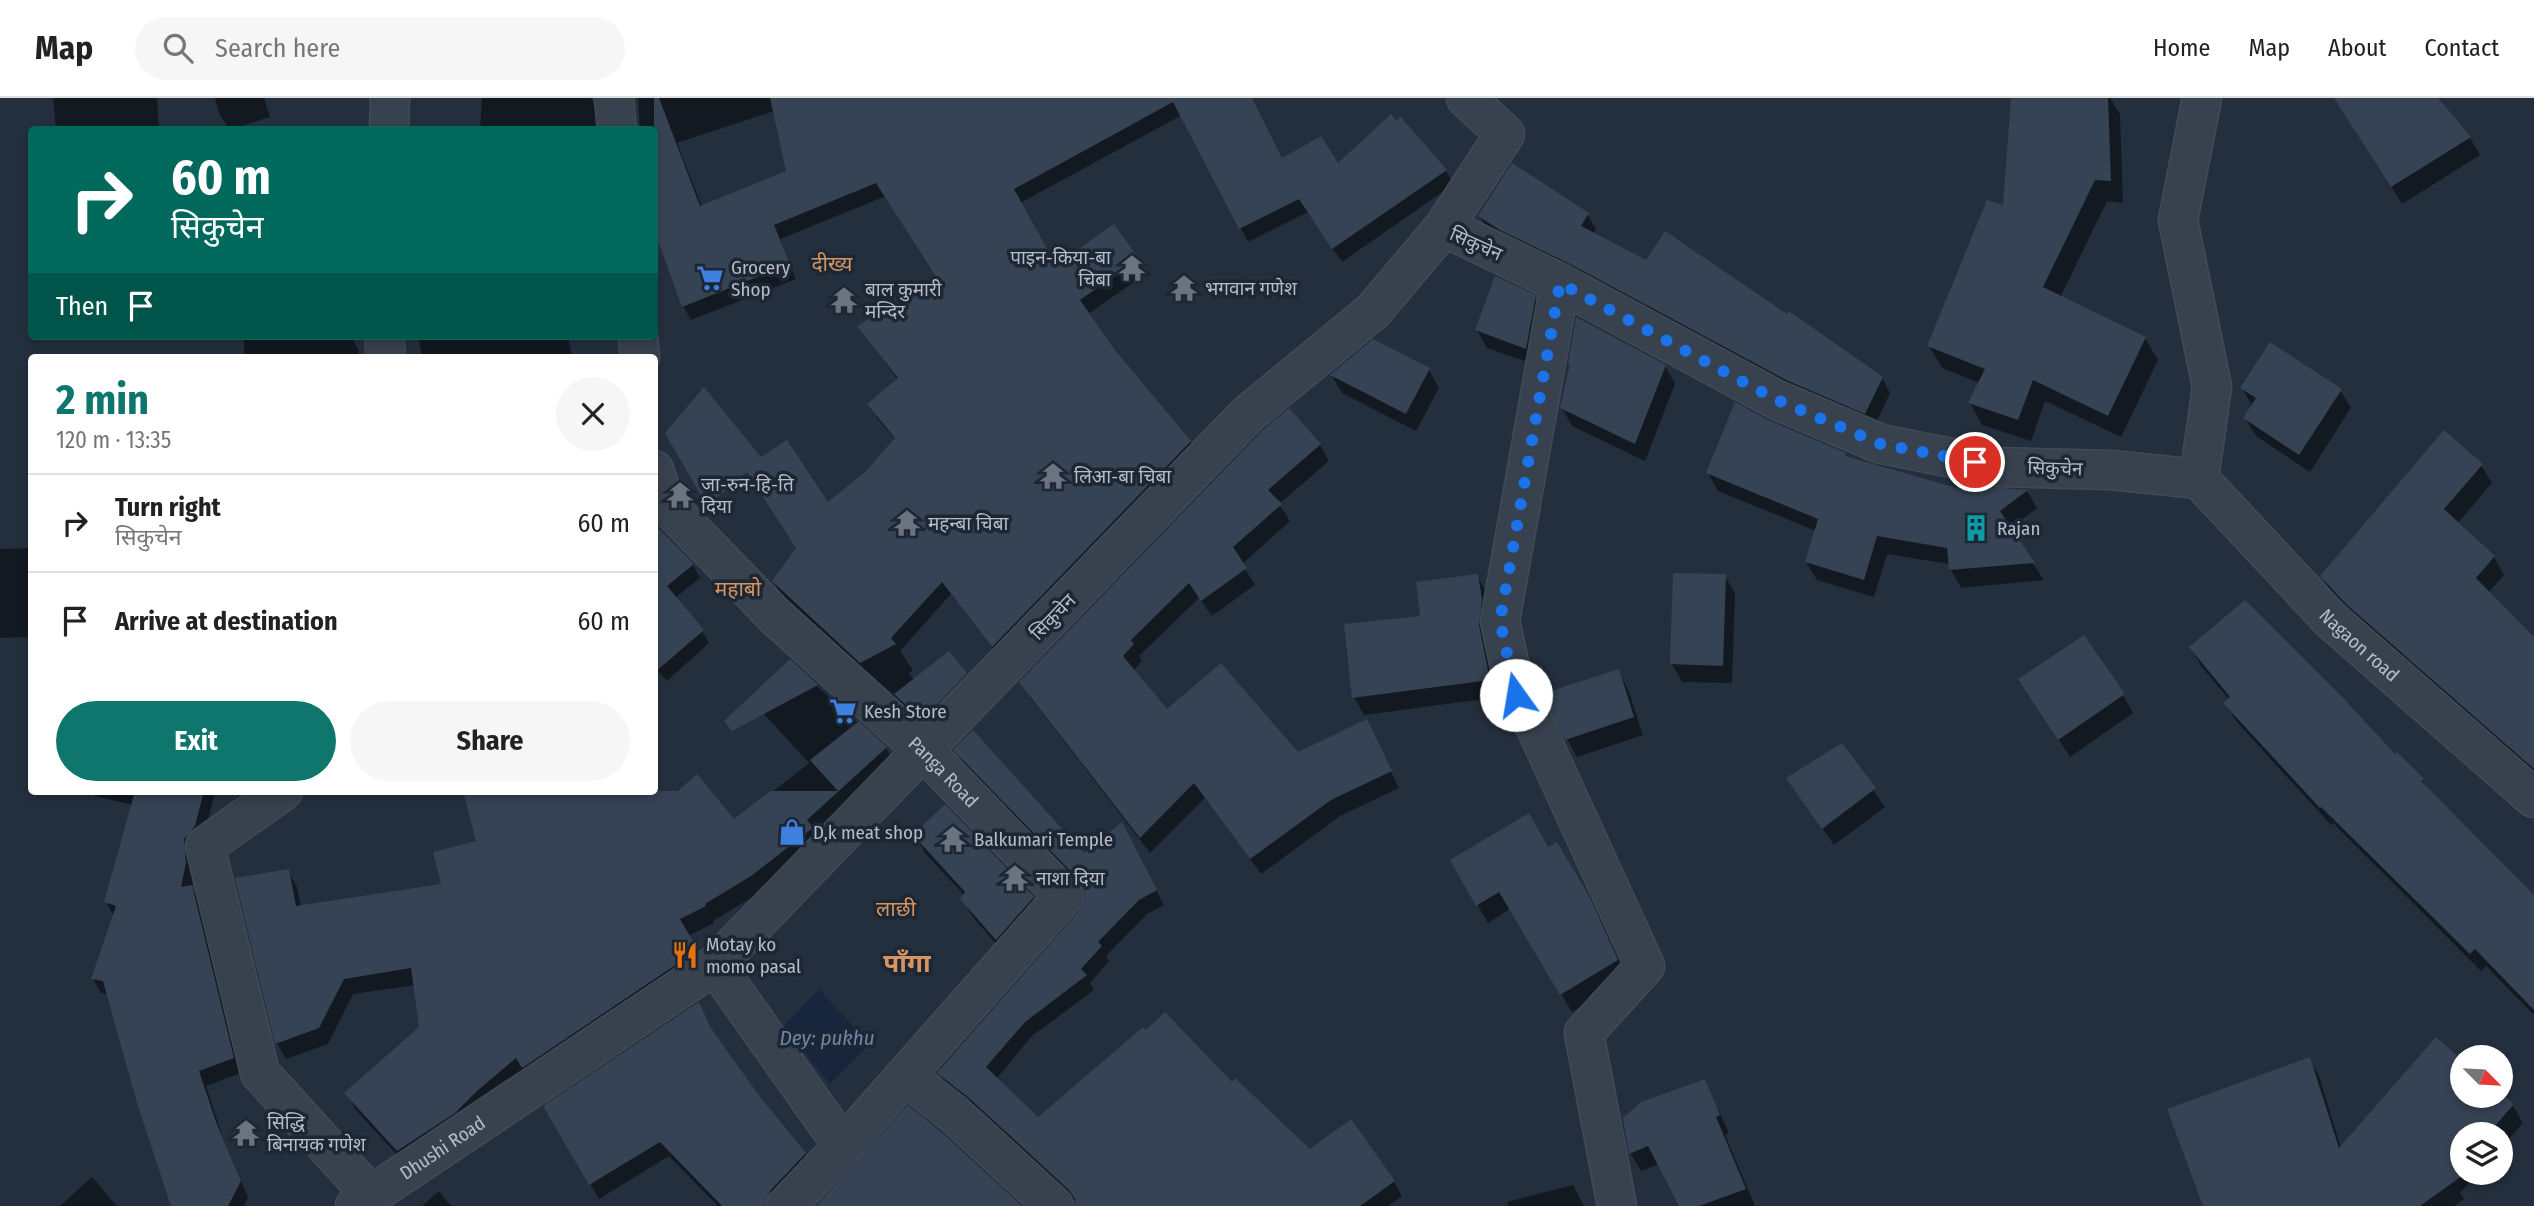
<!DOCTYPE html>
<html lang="en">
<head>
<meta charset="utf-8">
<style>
	:root { --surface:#fff; --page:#f6f6f6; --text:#222; --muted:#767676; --line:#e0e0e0; --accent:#0f766e }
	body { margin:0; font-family:"Fira Sans Condensed","Noto Sans Devanagari",sans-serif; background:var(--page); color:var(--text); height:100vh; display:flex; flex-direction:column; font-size:26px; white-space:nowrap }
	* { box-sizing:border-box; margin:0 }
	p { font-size:23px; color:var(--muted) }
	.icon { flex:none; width:38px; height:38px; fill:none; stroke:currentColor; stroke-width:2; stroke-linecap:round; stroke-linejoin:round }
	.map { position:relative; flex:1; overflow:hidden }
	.details { position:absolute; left:28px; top:256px; width:630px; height:441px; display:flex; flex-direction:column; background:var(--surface); border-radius:7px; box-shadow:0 4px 10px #0003 }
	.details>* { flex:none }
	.top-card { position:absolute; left:28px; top:28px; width:630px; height:214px; border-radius:7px; box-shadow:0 4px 10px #0003; background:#00695c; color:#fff; overflow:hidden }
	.needle { width:46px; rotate:114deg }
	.buttons { position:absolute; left:2450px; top:947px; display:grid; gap:14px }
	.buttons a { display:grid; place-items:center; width:63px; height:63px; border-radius:50%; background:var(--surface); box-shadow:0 4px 10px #0003; font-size:35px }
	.pin { position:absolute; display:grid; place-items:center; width:60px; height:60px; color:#fff; margin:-30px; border:4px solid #fff; border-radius:50%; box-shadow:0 2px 7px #0007 }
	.me { position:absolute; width:77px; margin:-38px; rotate:347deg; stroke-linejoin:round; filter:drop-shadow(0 0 5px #0008) }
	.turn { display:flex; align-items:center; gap:24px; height:147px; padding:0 28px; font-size:32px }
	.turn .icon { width:91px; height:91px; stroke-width:2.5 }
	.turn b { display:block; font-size:49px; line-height:60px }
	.then { display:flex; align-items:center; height:66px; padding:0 28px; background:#0003; gap:14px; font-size:26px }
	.round { display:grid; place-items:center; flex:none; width:74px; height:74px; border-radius:37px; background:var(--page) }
	.overview { display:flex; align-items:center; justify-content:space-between; height:119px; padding:0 28px }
	h1 { font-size:42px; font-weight:700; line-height:52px; color:var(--accent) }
	.primary-button { display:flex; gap:14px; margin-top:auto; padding:14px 28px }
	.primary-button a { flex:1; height:80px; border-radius:42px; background:var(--accent); color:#fff; font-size:28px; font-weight:700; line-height:80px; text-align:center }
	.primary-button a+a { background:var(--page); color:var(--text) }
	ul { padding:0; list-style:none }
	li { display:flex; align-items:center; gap:21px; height:98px; padding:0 28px; border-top:2px solid var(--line) }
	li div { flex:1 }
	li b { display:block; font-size:26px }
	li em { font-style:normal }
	header { display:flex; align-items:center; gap:42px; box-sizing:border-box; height:98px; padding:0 35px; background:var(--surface); border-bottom:2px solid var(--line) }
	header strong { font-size:33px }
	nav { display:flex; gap:38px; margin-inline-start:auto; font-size:24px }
	.search { width:490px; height:63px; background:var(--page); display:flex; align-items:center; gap:18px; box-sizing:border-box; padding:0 24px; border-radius:38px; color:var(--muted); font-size:26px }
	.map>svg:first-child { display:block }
	.water { fill:#17263c }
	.shadow { fill:#0007; fill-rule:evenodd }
	.building { fill:#364354 }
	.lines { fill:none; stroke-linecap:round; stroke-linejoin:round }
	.minor-casing { stroke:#414a57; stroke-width:41 }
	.minor { stroke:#38414e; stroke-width:38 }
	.route { stroke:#1a73e8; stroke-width:12; stroke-dasharray:0 21.6 }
	.labels { text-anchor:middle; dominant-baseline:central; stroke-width:7; stroke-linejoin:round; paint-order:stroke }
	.street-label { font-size:19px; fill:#b4bcc9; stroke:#1d2633 }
	.poi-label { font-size:19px; fill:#b4bcc9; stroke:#1d2633; text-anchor:start }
	.neighbourhood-label { font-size:21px; fill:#d59563; stroke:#1d2633 }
	.water-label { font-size:21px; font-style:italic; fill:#6d86a8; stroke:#1d2633 }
	.district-label { font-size:26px; font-weight:bold; fill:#d59563; stroke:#1d2633 }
</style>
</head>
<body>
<header>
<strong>Map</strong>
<div class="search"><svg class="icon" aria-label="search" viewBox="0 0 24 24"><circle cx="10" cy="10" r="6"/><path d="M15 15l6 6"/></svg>Search here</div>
<nav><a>Home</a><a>Map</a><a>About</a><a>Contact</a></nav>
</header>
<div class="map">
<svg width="2534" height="1108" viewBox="0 0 2534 1108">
	<rect width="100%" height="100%" fill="#242f3e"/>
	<path class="water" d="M819,891L869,946L830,986L784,928Z"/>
	<path class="shadow" d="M53,0H157L159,32H56Z
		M215,0H264L270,19L229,32L219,15Z
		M482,0H591L600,15L601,32H480Z
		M638,0H1252L1283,62L1338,68L1446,73L1454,86L1342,164L1308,114L1248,144L1182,17L1020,105L1055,169L1114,128L1146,176L1088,216L1113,252L1190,344L1198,358L1001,561L951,496L900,553L913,572L909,576L938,605L946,619L931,634L782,498L774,484L827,407L866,376L896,342L877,320L869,306L898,282L860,229L939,181L886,98L780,141L796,181L691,222L683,208L654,32H640ZM774,13L788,74L702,109L677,45Z
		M2013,0H2110L2120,16L2123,105L2107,103L2060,200L2145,240L2158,262L2121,339L2045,303L2031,343L1982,327L1970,305L1980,285L1942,270L1929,248L2004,110Z
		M2335,0H2436L2470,40L2480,57L2402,106Z
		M1587,116L1596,131L1593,136L1882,280L1890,295L1874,329L1796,297L1488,132L1480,118Z
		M1534,199L1545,217L1536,267L1487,250L1477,232Z
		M244,238H350L359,252L358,259H244Z
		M418,238H568L572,259H422Z
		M2270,247L2341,293L2351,310L2310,374L2256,338L2245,320L2253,309L2242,290Z
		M1665,268L1675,286L1645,363L1572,328L1562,310Z
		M1429,272L1439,290L1416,333L1342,295L1332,278Z
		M1768,324L1845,356L1848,361L1960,393L1987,391L2027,393L2037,410L2010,431L2044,482L1961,490L1951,472L1950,466L1887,456L1874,499L1817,482L1806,464L1816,433L1718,393L1708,375Z
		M1320,347L1329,363L1279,406L1290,423L1242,466L1255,487L1212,518L1199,500L1139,558L1142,563L1133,573L1167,614L1297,657L1367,623L1399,690L1340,718L1261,776L1205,700L1150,755L1031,600L1022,584Z
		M2481,367L2492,385L2457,426L2494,459L2504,477L2488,495L2534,541V678L2359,524L2332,496L2322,478Z
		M667,441L693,467L700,480L675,500L702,533L709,545L667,583L654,568Z
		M32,450V539L0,540V451Z
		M1477,478L1488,496L1499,599L1364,617L1354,599L1422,519Z
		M1725,478L1735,496L1732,585L1682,584L1672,566Z
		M2191,550L2395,658L2422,682L2428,692L2534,802V917L2486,868L2481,873L2333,725L2331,727L2236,623L2225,605L2229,601L2201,568Z
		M790,564L886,650L895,666L761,794L713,823L714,825L688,838L706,869L408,1069L356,1012L347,996L421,930L415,887L353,896L328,946L286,961L277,945L288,772L297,789L301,809L443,788L478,744L507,693H627L734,724L809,665L762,614Z
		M1618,573L1628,591L1643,637L1577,659L1567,641Z
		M2020,582L2123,597L2133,615L2070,659Z
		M1842,647L1885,709L1834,747L1788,681Z
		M956,652L1084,757L1129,740L1164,807L1147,816L1106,858L1109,863L1090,885L1094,892L1032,938L996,981L1038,1021L1232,986L1309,1054L1394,1084L1402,1098L1388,1108H1077V1104L979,1014L947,989L939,975L1082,813L1087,803V794L964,667Z
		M92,693H215L192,790L200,804L241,975L206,988L223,1040L248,1099L244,1108H173L109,897L101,895L93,881L114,819L106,804L133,707L95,698Z
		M915,737L1033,800L1043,818L1007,859L973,819L962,801L965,798L925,755Z
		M1556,747L1598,818L1627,880L1572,914L1510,811L1488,825L1452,763L1547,751Z
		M699,906L715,938L760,1001L805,1056L813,1071L778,1108H718L669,1058L599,1101L546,1009Z
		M2436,941L2462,964V998L2501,997L2513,1008L2523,1025L2501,1050V1036H2462V1074H2479L2460,1095L2464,1101L2454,1108H2205L2309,961L2319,978L2341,1050Z
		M1705,984L1729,1035L1725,1037L1755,1108H1681L1659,1066L1641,1073L1631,1056L1624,1021Z
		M92,1079L117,1108H60Z
		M1573,1087L1584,1108H1508L1507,1104Z
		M439,1093L451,1108H422Z"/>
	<path class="building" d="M654,0H659L700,108L786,73L770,0H1252L1282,60L1321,38L1338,65L1391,16L1397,23L1400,18L1447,72L1332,151L1299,101L1239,131L1173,4L1014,91L1056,167L1114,126L1139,161L1080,202L1114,251L1191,343L992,549L942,484L891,540L896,546L860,565L772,483L796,450L747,374L707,408L665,335L704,289L761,359L787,342L828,404L865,374L895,340L867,306L898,280L857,228L937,180L876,85L774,127L790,166L682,209L654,132Z
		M2011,0H2108L2111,83L2095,82L2043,189L2146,239L2108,318L2033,282L2018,322L1968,305L1985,271L1927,248L1987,102L2003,107Z
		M2334,0H2438L2471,39L2391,89Z
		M1512,65L1589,115L1581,128L1646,162L1665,133L1787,216L1789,213L1883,279L1865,316L1786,282L1570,166L1500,132L1478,118Z
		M1495,178L1536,197L1526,251L1475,232Z
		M1576,219L1666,267L1635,346L1560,310L1570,266H1568Z
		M1373,241L1430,270L1406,316L1330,277Z
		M2270,244L2342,291L2299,357L2243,320L2256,300L2240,290Z
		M1735,304L1768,322L1846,355L1845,358L1960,391L1987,389L2028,392L2000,413L2035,465L1949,472L1947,450L1877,438L1864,482L1805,464L1818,421L1706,375Z
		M1289,310L1321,346L1268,392L1282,406L1233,449L1247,470L1201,503L1189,485L1131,542L1134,546L1123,558L1167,611L1221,565L1298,654L1367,621L1392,673L1331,702L1250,761L1194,685L1140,740L1019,584L1262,333Z
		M2444,332L2483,366L2444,411L2495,458L2476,480L2534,539V671L2346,506L2320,478Z
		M654,426L694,466L667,488L704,532L654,575Z
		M1673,475L1726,476L1723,568L1670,566Z
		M1478,476L1482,501L1479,527L1490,582L1352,600L1344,526L1420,518L1416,484Z
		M2245,502L2345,602L2395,656L2397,654L2424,681L2421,683L2534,797V912L2475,851L2470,856L2321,709L2320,710L2223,605L2230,599L2189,549Z
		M2084,537L2125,596L2058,642L2018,581Z
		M949,553L967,575L922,622L894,596Z
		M790,561L818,587L732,633L724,623Z
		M1619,571L1634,619L1565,642L1542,596Z
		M859,623L887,649L807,722L813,730L751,778L705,806L706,808L680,821L698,852L522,970L516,960L477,993L455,1015L397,1053L344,995L419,929L411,870L344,881L319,930L275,946L235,780L289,771L296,808L441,786L433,754L476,743L463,693H678L697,676L734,721L770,693H838L810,662Z
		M973,632L1084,755L1122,724L1157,792L1139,802L1098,844L1102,848L1081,871L1087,877L1025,924L986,969L1038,1019L1143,929L1146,932L1165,914L1232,984L1235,980L1310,1051L1351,1021L1395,1083L1360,1108H1075V1101L1069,1092L969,1000L937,975L1080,812L1085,802V792L1080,783L953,652Z
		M1842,645L1876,690L1822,731L1786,680Z
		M135,693H204L195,728L184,741L186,765L181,789L192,787L234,960L199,973L216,1024L241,1083L228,1108H171L137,1005L103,883L91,881L116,808L104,804Z
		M945,706L1034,799L996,842L960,801L965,794L913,737Z
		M1529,715L1548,749L1557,744L1589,798L1618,862L1560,897L1499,794L1476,808L1450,762Z
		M699,904L711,930L725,950L761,1000L806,1055L770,1093L765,1108H722L660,1044L589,1087L543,1008Z
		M2436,939L2462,962V998H2501V995L2514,1006L2488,1036H2462V1078L2420,1108H2203L2167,1011L2310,959L2339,1050Z
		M1705,981L1720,1017L1716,1019L1746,1091L1699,1108H1679L1648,1048L1629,1056L1623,1020L1641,1004Z
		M908,1007L940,1033L1022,1108H816Z"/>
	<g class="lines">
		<defs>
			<g id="minor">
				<path d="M614,0L617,32"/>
				<path d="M389,32L390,0"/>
				<path d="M1444,129L1505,36L1466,0"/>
				<path d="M1560,185L1500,523L1516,597L1531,619L1645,868L1584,935L1617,1108"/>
				<path d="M384,238L386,259"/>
				<path d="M638,238L640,259"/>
				<path id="s1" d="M654,372L665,405L775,518L924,653L1064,798L843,1048L786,1108"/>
				<path id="s2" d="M2199,381L2331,522L2534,700"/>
				<path d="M2199,381L2212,289L2178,122L2202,0"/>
				<path d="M283,693L205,748L260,975L371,1097"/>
				<path d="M715,867L843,1048"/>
				<path d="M906,978L954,1016L1054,1108"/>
				<path id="s3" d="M355,1108L715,867L1247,317L1373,213L1444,129L1560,185L1777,302L1881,346L1998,369L2111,372L2199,381"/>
			</g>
		</defs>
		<use href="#minor" class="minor-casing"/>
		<use href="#minor" class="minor"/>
	</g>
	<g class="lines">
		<path class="route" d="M1516,597L1500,523L1560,185L1777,302L1881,346L1975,364"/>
	</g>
	<defs>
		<symbol id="temple-bare" viewBox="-9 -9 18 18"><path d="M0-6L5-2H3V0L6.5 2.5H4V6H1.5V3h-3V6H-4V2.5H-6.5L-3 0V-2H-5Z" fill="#6b7280" stroke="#1d2633" stroke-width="2.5" paint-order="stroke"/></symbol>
		<symbol id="supermarket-bare" viewBox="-9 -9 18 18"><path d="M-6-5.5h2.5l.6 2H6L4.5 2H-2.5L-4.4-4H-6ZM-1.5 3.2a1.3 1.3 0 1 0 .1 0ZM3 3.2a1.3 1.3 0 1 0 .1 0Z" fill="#3f7fe0" stroke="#1d2633" stroke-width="2.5" paint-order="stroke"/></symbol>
		<symbol id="building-bare" viewBox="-9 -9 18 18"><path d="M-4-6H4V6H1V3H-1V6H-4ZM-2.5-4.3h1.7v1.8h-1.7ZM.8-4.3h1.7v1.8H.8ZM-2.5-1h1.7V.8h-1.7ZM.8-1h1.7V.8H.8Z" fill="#0f9aa8" stroke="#1d2633" stroke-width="2.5" paint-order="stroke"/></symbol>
		<symbol id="shop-bare" viewBox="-9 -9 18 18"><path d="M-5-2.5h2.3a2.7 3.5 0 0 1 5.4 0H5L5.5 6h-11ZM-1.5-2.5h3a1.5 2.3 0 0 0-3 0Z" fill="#3f7fe0" stroke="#1d2633" stroke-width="2.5" paint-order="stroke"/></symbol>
		<symbol id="restaurant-bare" viewBox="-9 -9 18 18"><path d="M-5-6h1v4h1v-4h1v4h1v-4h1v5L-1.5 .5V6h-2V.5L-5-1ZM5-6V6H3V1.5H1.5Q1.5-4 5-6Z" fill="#e8710a" stroke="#1d2633" stroke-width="2.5" paint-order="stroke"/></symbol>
	</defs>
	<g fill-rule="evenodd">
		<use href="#temple-bare" x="1113" y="151" width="38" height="38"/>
		<use href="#supermarket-bare" x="691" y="161" width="38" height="38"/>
		<use href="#temple-bare" x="1165" y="171" width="38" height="38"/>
		<use href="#temple-bare" x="825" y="183" width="38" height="38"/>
		<use href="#temple-bare" x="1034" y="359" width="38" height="38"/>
		<use href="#temple-bare" x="661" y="378" width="38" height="38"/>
		<use href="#temple-bare" x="888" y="406" width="38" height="38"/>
		<use href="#building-bare" x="1957" y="411" width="38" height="38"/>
		<use href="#supermarket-bare" x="824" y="594" width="38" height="38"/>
		<use href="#shop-bare" x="773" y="715" width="38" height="38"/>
		<use href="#temple-bare" x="934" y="722" width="38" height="38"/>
		<use href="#temple-bare" x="996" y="761" width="38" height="38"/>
		<use href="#restaurant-bare" x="666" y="838" width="38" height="38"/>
		<use href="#temple-bare" x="227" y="1016" width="38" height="38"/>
	</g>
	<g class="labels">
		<g class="street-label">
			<text transform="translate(1476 146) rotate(24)">सिकुचेन</text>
			<text transform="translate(2055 370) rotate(2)">सिकुचेन</text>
			<text transform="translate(1053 519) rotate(-46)">सिकुचेन</text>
			<text stroke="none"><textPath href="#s2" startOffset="231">Nagaon road</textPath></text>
			<text stroke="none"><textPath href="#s1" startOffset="422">Panga Road</textPath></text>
			<text stroke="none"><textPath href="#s3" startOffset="105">Dhushi Road</textPath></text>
		</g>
		<g class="poi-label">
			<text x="1111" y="159" text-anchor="end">पाइन-किया-बा<tspan x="1111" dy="22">चिबा</tspan></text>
			<text x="731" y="169">Grocery<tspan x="731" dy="22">Shop</tspan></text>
			<text x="1205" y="190">भगवान गणेश</text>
			<text x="865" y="191">बाल कुमारी<tspan x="865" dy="22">मन्दिर</tspan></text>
			<text x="1074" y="378">लिआ-बा चिबा</text>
			<text x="701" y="386">जा-रुन-हि-ति<tspan x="701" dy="22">दिया</tspan></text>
			<text x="928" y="425">महन्बा चिबा</text>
			<text x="1997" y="430">Rajan</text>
			<text x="864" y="613">Kesh Store</text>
			<text x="813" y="734">D,k meat shop</text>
			<text x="974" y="741">Balkumari Temple</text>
			<text x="1036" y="780">नाशा दिया</text>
			<text x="706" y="846">Motay ko<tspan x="706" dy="22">momo pasal</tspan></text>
			<text x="267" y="1024">सिद्धि<tspan x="267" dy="22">बिनायक गणेश</tspan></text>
		</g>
		<g class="neighbourhood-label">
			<text x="832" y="166">दीख्य</text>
			<text x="738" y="491">महाबो</text>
			<text x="896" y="811">लाछी</text>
		</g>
		<g class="water-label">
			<text x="827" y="940">Dey: pukhu</text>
		</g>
		<g class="district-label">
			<text x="907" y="865">पाँगा</text>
		</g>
	</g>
</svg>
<div class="buttons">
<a><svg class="needle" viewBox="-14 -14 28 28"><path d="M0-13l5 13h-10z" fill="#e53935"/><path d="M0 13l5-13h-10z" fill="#767676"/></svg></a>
<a><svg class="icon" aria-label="layers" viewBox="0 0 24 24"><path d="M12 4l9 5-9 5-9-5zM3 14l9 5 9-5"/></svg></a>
</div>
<div class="pin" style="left:1975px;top:364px;background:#d93025"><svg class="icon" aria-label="arrive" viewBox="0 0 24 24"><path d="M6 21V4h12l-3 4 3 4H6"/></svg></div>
<svg class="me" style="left:1516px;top:597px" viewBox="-20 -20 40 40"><circle r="19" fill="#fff"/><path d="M0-13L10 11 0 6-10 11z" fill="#1a73e8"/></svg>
<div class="top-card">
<div class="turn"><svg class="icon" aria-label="right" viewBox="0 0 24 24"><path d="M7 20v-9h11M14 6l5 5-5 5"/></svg><div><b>60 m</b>सिकुचेन</div></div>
<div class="then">Then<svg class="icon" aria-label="arrive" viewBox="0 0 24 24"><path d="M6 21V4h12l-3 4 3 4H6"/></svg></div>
</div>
<section class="details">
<div class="overview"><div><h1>2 min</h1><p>120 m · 13:35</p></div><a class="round"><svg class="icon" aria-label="close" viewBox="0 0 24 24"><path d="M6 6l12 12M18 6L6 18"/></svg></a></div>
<ul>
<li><svg class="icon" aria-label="right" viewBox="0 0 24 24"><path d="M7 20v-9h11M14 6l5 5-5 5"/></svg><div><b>Turn right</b><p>सिकुचेन</p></div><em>60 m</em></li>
<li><svg class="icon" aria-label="arrive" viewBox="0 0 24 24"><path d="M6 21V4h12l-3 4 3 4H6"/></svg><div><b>Arrive at destination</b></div><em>60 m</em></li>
</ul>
<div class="primary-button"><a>Exit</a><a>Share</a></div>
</section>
</div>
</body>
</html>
